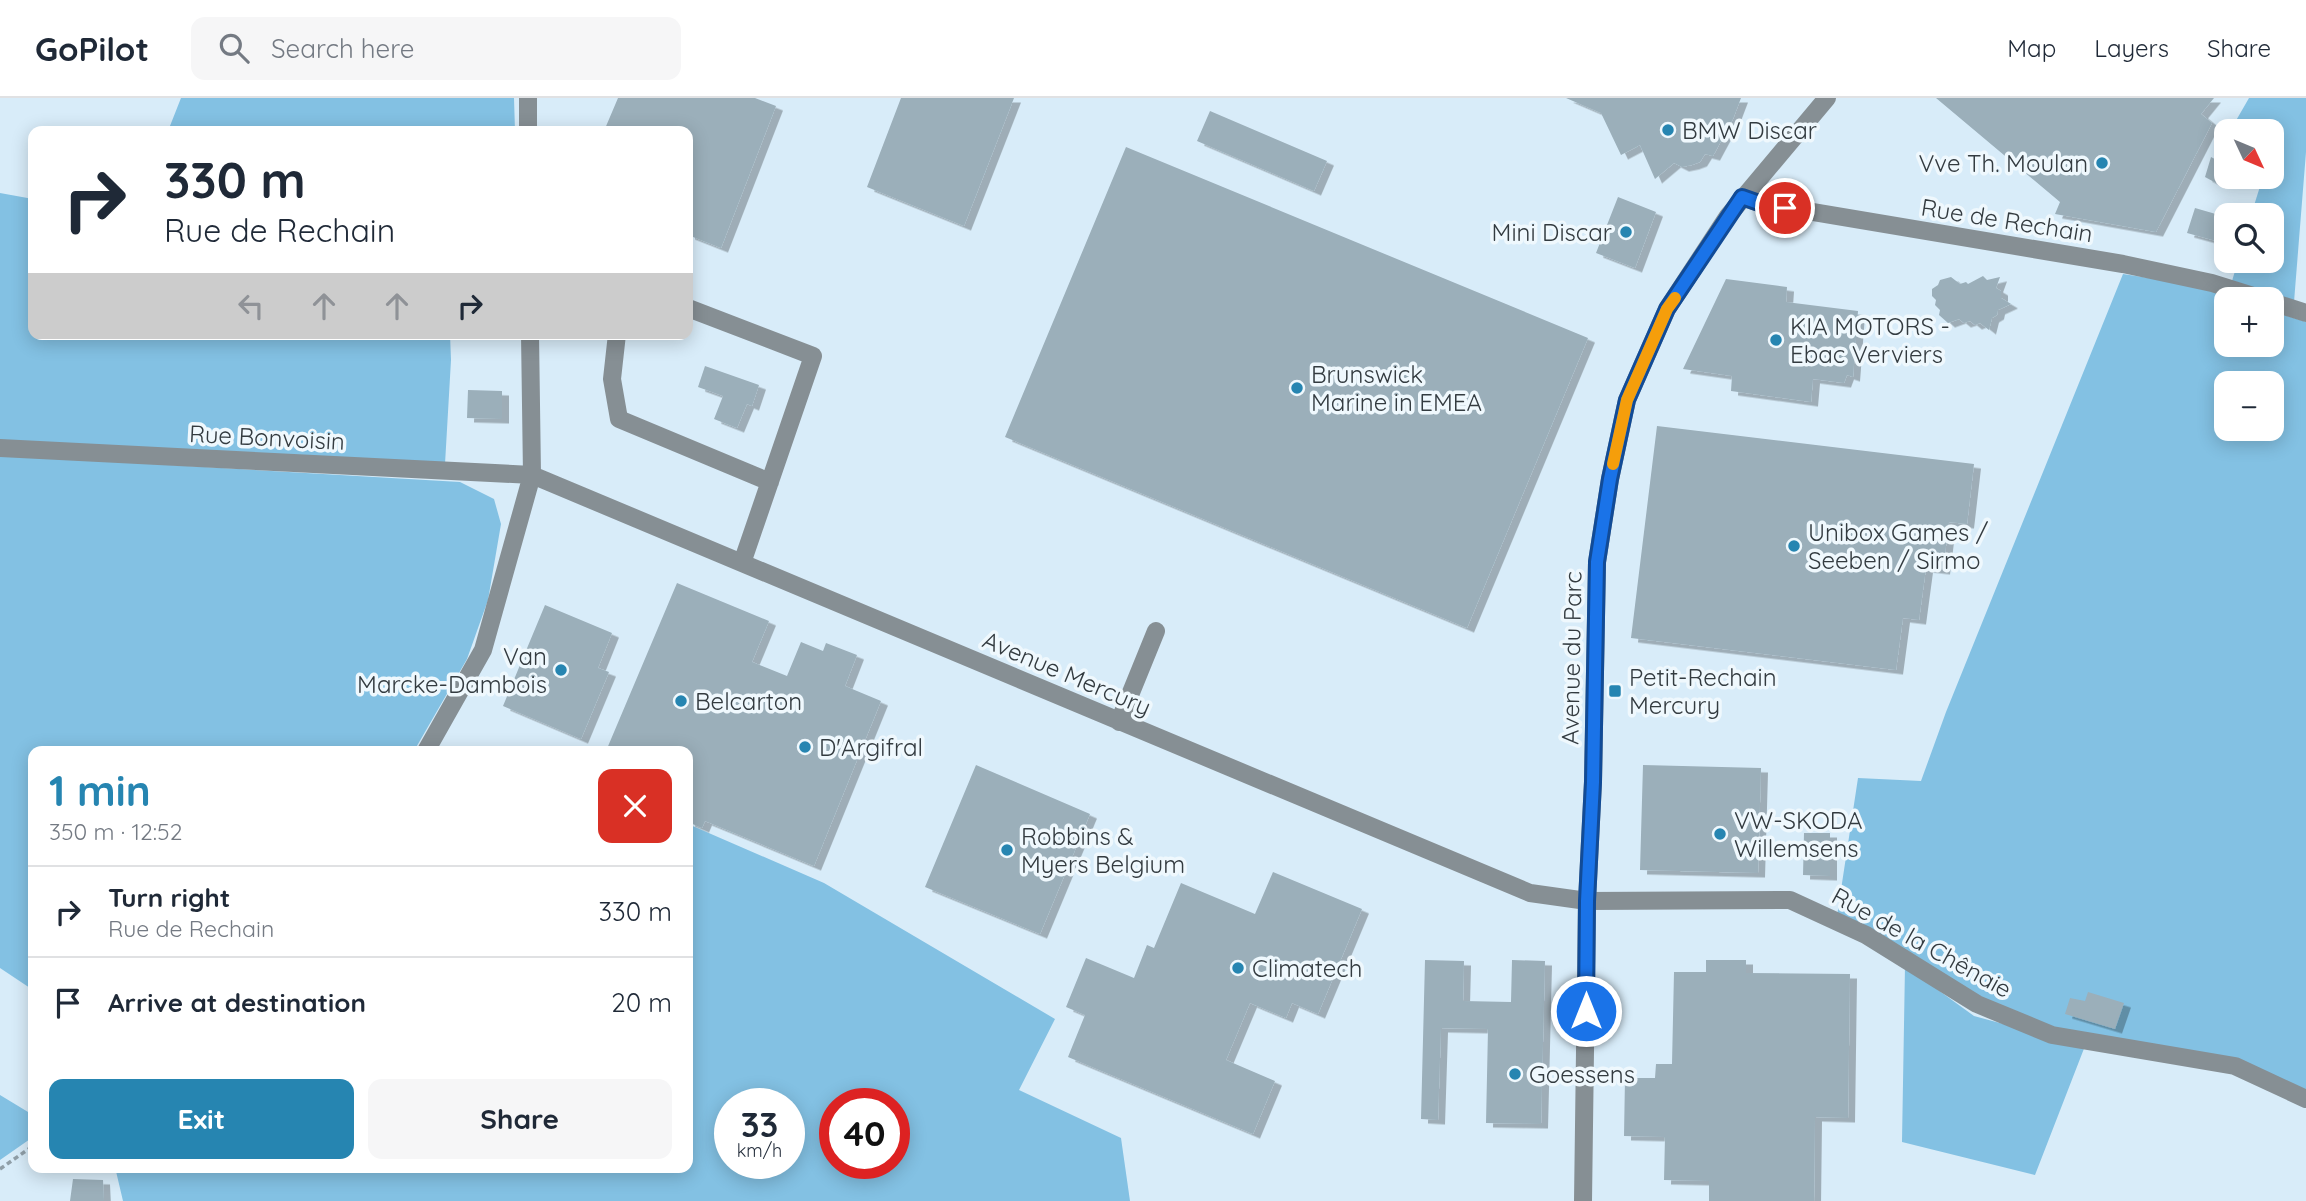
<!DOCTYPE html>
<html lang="en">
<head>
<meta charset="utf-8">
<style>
	:root { --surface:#fff; --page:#f6f6f7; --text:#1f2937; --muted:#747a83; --line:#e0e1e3; --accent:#2685b1 }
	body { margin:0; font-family:Quicksand,sans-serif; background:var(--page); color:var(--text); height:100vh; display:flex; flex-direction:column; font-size:26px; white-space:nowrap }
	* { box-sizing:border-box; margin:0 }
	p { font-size:23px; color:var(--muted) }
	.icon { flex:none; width:38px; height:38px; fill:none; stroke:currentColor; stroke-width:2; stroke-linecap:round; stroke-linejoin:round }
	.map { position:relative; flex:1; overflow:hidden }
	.panel { position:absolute; left:28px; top:648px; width:665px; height:427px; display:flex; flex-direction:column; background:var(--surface); border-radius:14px; box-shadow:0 4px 18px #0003 }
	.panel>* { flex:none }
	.guide { position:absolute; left:28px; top:28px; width:665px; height:214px; border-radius:14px; box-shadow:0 4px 18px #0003; background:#fff; color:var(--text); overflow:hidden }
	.needle { width:46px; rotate:134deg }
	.buttons { position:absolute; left:2214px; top:21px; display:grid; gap:14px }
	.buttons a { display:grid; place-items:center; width:70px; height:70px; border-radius:14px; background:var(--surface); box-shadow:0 4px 18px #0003; font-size:35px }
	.speed { position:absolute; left:714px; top:990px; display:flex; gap:14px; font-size:35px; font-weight:700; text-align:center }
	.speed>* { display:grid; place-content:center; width:91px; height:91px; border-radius:50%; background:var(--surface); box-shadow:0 4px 18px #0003; line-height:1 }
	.speed small { font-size:18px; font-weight:400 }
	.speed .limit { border:10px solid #d22; background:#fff; color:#111 }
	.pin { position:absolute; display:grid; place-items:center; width:60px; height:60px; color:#fff; margin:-30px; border:4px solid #fff; border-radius:50%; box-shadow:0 2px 7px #0007 }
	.me { position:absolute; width:77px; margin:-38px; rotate:0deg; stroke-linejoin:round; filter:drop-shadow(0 0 5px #0008) }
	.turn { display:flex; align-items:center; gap:24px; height:147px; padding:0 21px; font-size:32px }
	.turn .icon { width:91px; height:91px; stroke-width:2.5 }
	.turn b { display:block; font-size:49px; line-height:60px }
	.lanes { display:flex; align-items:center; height:66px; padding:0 21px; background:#0003; justify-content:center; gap:35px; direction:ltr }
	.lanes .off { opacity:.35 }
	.round { display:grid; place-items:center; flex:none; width:74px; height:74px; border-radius:14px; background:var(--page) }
	.headline { display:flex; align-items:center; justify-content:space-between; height:119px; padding:0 21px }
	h1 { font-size:42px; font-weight:700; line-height:52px; color:var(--accent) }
	.primary-button { display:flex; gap:14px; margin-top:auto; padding:14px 21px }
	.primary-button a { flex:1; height:80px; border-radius:14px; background:var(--accent); color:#fff; font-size:28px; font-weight:700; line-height:80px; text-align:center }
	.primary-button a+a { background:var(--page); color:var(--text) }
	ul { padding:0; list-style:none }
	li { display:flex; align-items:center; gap:21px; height:91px; padding:0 21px; border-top:2px solid var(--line) }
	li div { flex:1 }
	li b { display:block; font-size:26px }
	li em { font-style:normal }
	header { display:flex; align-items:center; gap:42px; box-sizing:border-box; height:98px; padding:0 35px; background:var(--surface); border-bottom:2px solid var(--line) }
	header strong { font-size:33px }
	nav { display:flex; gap:38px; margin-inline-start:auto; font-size:24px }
	.search { width:490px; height:63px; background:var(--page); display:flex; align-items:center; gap:18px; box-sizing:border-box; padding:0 24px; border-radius:14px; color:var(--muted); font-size:26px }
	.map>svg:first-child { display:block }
	.green { fill:#83c1e3; fill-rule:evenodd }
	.building { fill:#9bafba; filter:url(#shadow) }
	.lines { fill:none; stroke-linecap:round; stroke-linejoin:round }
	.path { stroke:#909fa8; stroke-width:3.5; stroke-dasharray:5 3.5; stroke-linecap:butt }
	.minor { stroke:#868f94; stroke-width:18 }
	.route-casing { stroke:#114b97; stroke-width:18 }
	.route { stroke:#1a73e8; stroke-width:12 }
	.slow { stroke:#f59e0b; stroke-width:12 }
	.poi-dot { fill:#2685b1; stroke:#eff8fd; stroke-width:2.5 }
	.labels { text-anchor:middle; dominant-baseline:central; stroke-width:7; stroke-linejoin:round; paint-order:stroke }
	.poi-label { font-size:24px; fill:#333b40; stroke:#eff8fd; text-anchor:start }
	.street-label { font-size:24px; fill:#333b40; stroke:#eff8fd }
</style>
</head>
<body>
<header>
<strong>GoPilot</strong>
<div class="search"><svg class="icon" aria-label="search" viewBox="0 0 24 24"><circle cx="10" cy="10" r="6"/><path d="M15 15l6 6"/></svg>Search here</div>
<nav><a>Map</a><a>Layers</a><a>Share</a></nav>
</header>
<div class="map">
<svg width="2306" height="1103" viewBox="0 0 2306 1103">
	<defs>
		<filter id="shadow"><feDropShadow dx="7" dy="4.5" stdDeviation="0" flood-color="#0004"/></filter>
	</defs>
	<rect width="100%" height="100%" fill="#d8ecf9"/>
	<path class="green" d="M181,0H514L515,33H168Z
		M2249,0H2306V54L2294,204L2232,183L2238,163H2272V117H2251L2263,79H2272V33H2230Z
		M0,95L33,101V236H450L451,262L445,366L0,343Z
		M2123,176L2194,187L2237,201H2226V247H2272V213L2306,224V997L2227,962L2074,940L1958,897L1837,818L1858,680L1921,683L1946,614ZM2226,285H2272V331H2226Z
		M0,357L460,384L494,401L501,426L488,502L467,561L414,653H33V892L0,870Z
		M688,726L824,785L1055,921L1019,992L1121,1040L1130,1103H123L115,1069H688ZM730,1006H789V1066H730ZM835,1006H894V1066H835Z
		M1905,868L1974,918L2085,948L2035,1077L1902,1044Z
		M0,997L33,1017V1039L0,1062Z"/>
	<path class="building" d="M618,0H755L776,8L721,150L688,137V33H604Z
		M901,0H1014L964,128L867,89Z
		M1566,0H1741L1733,21L1713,58L1705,56L1700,64L1692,67L1682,69L1674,65L1655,81L1640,47L1621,57L1601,15Z
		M1936,0H2214L2201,16L2212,25L2156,134L2055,116L2060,104Z
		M1210,13L1327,63L1314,93L1197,43Z
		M1126,49L1588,240L1467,530L1005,339Z
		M2211,59L2226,67L2218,86L2205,79Z
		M1618,99L1656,114L1635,170L1596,155Z
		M2195,110L2226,119L2220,144L2187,135Z
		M1983,178L1987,182L2000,179L1996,190L2001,193V200L2011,206L1998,212L1997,217L1992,220L1989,232L1980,225L1975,227L1970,223L1964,225L1959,221L1948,225L1939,217L1940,212L1935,207L1936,202L1932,198V191L1938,187L1940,182L1951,179L1960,186L1966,184L1968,186Z
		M1726,181L1787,189L1786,204L1858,213L1853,279L1847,277L1844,285L1813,281L1811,304L1731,293L1732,278L1683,271Z
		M705,268L759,287L752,308L747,306L737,330L714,321L723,298L698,289Z
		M468,292L502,293V321L467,320Z
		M1657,328L1974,366L1967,426L1949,424L1943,472L1926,470L1919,522L1903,520L1896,572L1631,540Z
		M677,485L769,523L752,564L787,578L801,544L823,553L826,545L857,557L845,588L881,603L814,768L705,723L702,730L688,724V653H606Z
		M545,507L612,535L598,570L609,574L581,641L503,608Z
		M976,667L1090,716L1040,836L925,789Z
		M1643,667L1761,670L1758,775L1640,772Z
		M1804,735H1830V778L1803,777Z
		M1273,774L1362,811L1318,916L1292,905L1286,920L1250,905L1226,962L1275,983L1253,1036L1068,959L1085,917L1066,909L1086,860L1134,880L1147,847L1154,850L1181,785L1255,816Z
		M1425,862L1464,863L1463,903L1511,904L1512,862L1545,863L1541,1026L1486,1025L1488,931L1441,930L1438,1022L1421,1021Z
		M1706,862H1746V875L1850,876L1848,1020L1815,1019L1814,1103H1709V1083L1664,1082L1665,1039L1624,1038L1625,980H1655L1656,966H1672L1674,874H1706Z
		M2088,894L2124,905L2115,931L2065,916L2070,900L2085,903Z
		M73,1081L103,1082L104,1103H70Z"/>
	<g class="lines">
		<path class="path" d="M0,1071L33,1048"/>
		<path class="minor" d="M528,0V33
			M1742,99L1759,105L2123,166L2212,185L2263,201
			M2272,204L2306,215
			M688,210L813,258L742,465
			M617,236L612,281L619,321L770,384
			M0,350L532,377L1530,795L1587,803L1790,802L1866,837L1977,906L2052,937L2235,968L2306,1001
			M1119,624L1156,533
			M426,653L483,552L532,377L530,236
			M1583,1103L1587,803L1593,684L1597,464L1610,381L1627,302L1667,211L1728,118L1827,0"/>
	</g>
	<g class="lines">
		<defs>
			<path id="route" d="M1586,913L1587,803L1593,684L1597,464L1610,381L1627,302L1667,211L1742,99L1759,105L1785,110"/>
		</defs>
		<use href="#route" class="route-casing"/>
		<use href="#route" class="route"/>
		<path class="slow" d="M1613,366L1627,302L1667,211L1675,200"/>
	</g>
	<g class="poi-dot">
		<circle cx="1668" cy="32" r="7"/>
		<circle cx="2102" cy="65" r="7"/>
		<circle cx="1626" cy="134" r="7"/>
		<circle cx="1776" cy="242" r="7"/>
		<circle cx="1297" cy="290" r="7"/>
		<circle cx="1794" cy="448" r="7"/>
		<circle cx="561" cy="572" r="7"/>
		<rect x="1608" y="586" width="14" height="14" rx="3.5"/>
		<circle cx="681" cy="603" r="7"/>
		<circle cx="805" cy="649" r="7"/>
		<circle cx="1720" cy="736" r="7"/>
		<circle cx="1007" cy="752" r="7"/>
		<circle cx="1238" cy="870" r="7"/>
		<circle cx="1515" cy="976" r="7"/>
	</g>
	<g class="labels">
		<g class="poi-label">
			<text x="1682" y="32">BMW Discar</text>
			<text x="2088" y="65" text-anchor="end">Vve Th. Moulan</text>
			<text x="1612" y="134" text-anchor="end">Mini Discar</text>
			<text x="1790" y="228">KIA MOTORS -<tspan x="1790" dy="28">Ebac Verviers</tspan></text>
			<text x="1311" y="276">Brunswick<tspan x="1311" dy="28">Marine in EMEA</tspan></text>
			<text x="1808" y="434">Unibox Games /<tspan x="1808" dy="28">Seeben / Sirmo</tspan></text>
			<text x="547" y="558" text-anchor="end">Van<tspan x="547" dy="28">Marcke-Dambois</tspan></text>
			<text x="1629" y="579">Petit-Rechain<tspan x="1629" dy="28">Mercury</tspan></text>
			<text x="695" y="603">Belcarton</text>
			<text x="819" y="649">D'Argifral</text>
			<text x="1734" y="722">VW-SKODA<tspan x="1734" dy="28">Willemsens</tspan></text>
			<text x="1021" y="738">Robbins &amp;<tspan x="1021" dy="28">Myers Belgium</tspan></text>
			<text x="1252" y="870">Climatech</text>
			<text x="1529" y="976">Goessens</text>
		</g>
		<g class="street-label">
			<text transform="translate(2007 122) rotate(9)">Rue de Rechain</text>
			<text transform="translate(267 339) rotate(3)">Rue Bonvoisin</text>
			<text transform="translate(1571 560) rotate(-89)">Avenue du Parc</text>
			<text transform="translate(1067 575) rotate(23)">Avenue Mercury</text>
			<text transform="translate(1922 844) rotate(29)">Rue de la Chênaie</text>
		</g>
	</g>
</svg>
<div class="buttons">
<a><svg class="needle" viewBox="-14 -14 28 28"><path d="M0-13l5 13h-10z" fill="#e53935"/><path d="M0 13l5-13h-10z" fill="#747a83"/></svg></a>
<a><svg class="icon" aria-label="search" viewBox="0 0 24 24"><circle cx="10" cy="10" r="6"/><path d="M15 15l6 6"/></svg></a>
<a>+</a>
<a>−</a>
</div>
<div class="speed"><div>33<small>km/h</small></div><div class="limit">40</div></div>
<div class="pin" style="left:1785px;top:110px;background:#d93025"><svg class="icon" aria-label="arrive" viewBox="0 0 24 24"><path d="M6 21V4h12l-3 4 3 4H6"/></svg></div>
<svg class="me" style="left:1586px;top:913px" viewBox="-20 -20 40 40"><circle r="17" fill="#1a73e8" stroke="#fff" stroke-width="3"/><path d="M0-11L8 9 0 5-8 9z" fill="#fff"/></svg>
<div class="guide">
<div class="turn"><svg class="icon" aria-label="right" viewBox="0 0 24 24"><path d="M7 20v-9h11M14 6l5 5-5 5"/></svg><div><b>330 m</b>Rue de Rechain</div></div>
<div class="lanes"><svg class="icon off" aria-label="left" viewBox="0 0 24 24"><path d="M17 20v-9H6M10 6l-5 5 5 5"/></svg><svg class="icon off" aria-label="ahead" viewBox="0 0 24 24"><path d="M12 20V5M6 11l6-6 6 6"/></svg><svg class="icon off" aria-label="ahead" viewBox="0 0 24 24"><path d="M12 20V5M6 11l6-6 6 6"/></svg><svg class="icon" aria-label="right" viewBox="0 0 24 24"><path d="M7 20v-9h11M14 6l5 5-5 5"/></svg></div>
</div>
<section class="panel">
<div class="headline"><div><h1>1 min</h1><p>350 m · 12:52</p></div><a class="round" style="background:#d93025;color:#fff"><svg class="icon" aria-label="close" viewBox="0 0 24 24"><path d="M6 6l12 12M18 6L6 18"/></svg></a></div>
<ul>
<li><svg class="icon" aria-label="right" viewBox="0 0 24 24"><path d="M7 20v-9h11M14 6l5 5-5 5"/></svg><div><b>Turn right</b><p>Rue de Rechain</p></div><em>330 m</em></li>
<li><svg class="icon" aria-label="arrive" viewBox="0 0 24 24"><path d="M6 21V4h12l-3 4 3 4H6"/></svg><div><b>Arrive at destination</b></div><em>20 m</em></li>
</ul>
<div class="primary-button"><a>Exit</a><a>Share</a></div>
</section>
</div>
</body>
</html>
